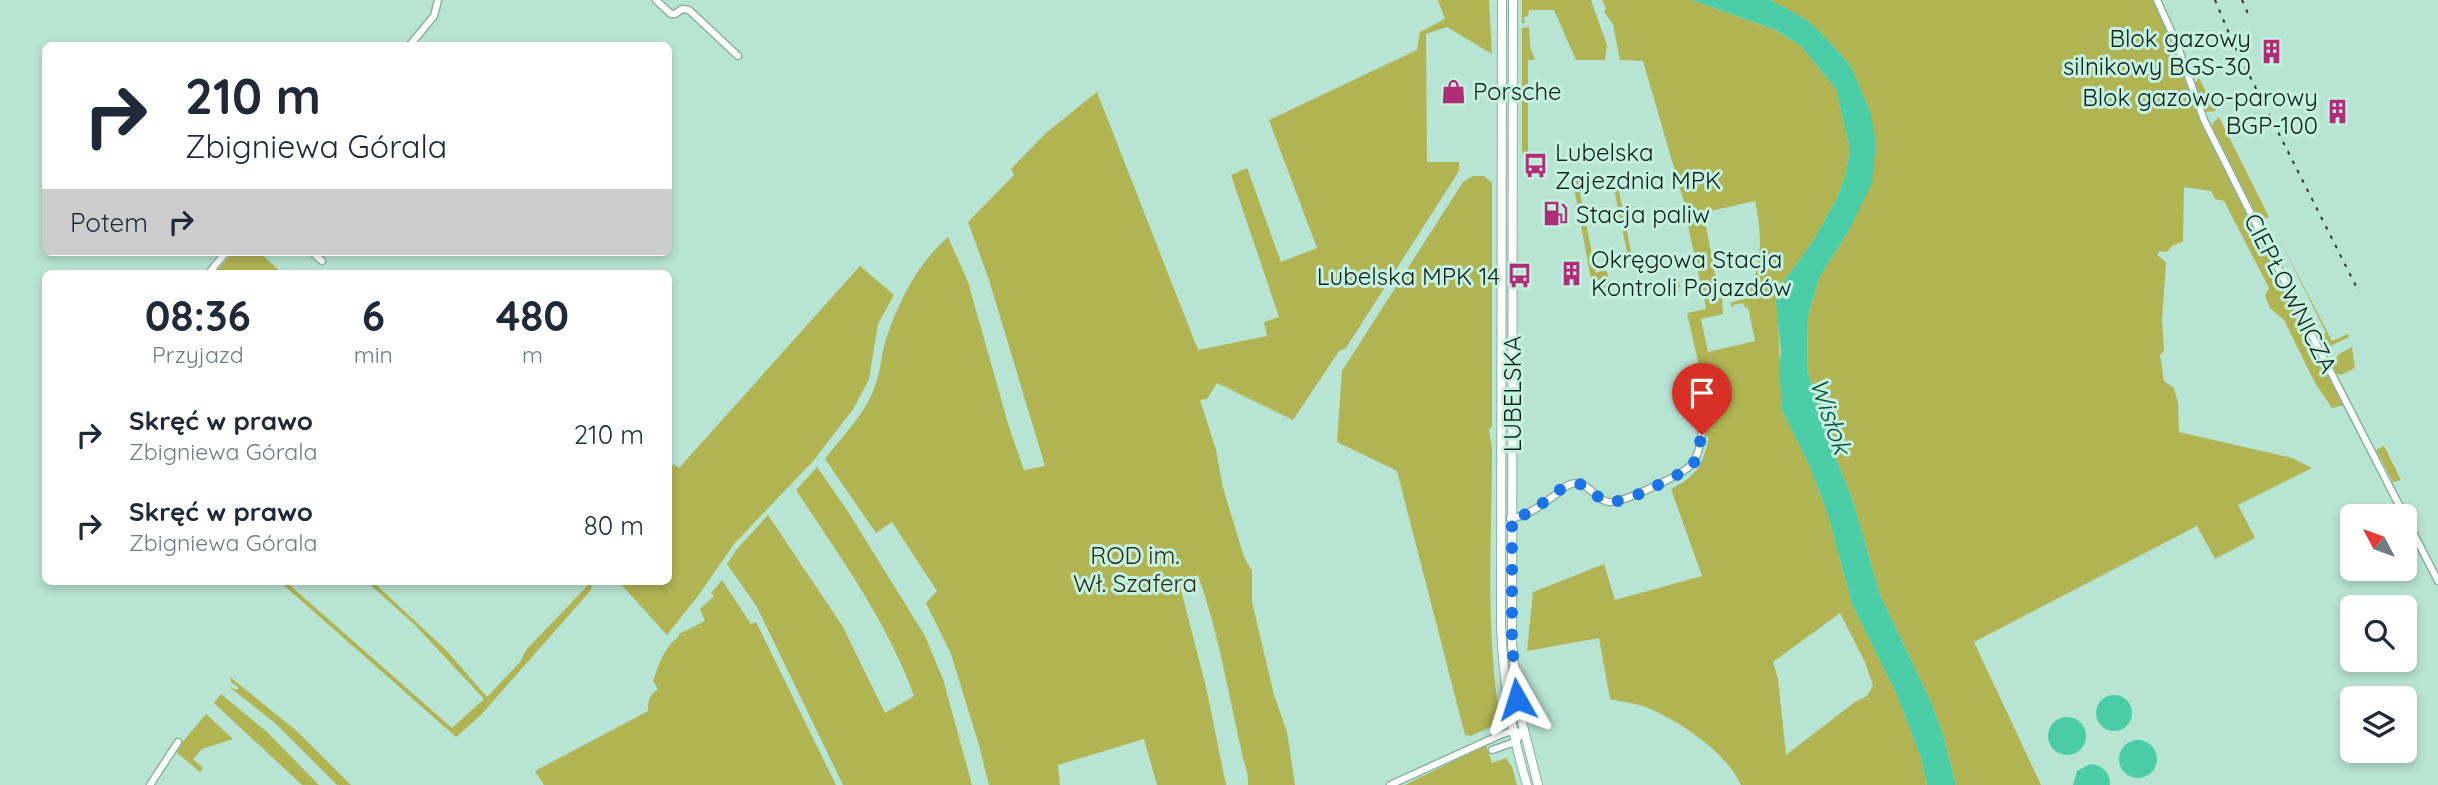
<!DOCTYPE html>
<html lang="pl">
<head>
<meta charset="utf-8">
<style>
	:root { --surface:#fff; --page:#f6f6f7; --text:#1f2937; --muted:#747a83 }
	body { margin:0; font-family:Quicksand,sans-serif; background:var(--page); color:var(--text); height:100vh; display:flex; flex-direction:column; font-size:26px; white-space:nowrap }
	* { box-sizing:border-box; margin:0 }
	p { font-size:23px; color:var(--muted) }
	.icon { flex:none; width:38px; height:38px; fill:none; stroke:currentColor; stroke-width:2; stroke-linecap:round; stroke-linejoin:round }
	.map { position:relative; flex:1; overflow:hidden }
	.panel { position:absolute; left:42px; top:270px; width:630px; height:315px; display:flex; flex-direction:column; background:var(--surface); border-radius:10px; box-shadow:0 4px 10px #0003 }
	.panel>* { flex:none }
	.hud { position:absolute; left:42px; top:42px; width:630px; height:214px; border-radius:10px; box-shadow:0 4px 10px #0003; background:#fff; color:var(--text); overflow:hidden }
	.needle { width:46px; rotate:311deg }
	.buttons { position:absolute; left:2340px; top:504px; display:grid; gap:14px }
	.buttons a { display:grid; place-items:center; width:77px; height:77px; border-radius:10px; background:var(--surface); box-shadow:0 4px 10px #0003; font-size:35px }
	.pin { position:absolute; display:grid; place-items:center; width:60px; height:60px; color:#fff; margin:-72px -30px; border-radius:50% 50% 50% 0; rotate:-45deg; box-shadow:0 0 7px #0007 }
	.pin .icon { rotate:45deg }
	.me { position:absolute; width:77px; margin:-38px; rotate:354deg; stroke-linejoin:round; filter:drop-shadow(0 0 5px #0008) }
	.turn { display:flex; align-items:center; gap:24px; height:147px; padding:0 28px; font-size:32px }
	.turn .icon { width:91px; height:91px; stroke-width:2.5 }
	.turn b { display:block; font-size:49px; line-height:60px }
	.then { display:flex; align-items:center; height:66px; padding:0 28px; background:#0003; gap:14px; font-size:26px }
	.eta { display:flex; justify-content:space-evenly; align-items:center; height:119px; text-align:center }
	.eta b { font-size:42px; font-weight:700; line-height:49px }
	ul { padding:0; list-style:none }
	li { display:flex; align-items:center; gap:21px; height:91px; padding:0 28px }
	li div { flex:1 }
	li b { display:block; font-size:26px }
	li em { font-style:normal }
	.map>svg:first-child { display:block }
	.green { fill:#b1b453; fill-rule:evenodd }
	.water { fill:#4acda7 }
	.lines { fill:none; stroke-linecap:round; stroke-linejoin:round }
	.street-casing { stroke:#88b3a3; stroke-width:9 }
	.secondary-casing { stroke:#88b3a3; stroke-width:10 }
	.street { stroke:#fff; stroke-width:6 }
	.secondary { stroke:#fff; stroke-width:8 }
	.rail { stroke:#283c36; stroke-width:2; stroke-dasharray:3.5 7; stroke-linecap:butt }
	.route { stroke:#1a73e8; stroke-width:12; stroke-dasharray:0 21.6 }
	.labels { text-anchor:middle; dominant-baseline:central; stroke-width:6; stroke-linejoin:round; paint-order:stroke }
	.poi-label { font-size:24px; fill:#10211c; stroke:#c5f1e1; text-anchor:start }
	.street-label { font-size:24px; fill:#10211c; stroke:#c5f1e1 }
	.park-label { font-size:24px; fill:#2e2e18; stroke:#c5f1e1 }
	.water-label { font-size:26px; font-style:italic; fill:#055340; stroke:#c5f1e1 }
</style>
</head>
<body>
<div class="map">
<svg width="2438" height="785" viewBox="0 0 2438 785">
	<rect width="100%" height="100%" fill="#b8e4d4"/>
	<path class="green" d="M1438,0H1489L1492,54L1447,27L1426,34L1427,162H1459V171L1346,348L1339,351L1293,420L1217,383L1207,399L1200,400L1216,450L1223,488L1244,557L1252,571V602L1274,695L1287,732L1295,785H1248C1249,771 1243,762 1241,749C1228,691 1218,631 1198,575L1180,586L1206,687L1226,785H1157L1144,739L1058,765L1060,785H989L979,745L951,654L926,603L937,591L892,522L876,533L825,459C842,437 864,415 874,389C881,372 881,353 887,336C900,298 918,264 948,237L968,282L1009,427L1024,470L1045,466L989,280L968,222L1014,175L1011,169L1046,133L1097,92L1198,350L1267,336L1264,322L1279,317L1231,175L1247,168L1281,262L1317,248L1269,120L1417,50L1420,32L1445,19Z
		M1522,0H1591L1607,45L1605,60H1576L1554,10H1529L1528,16L1524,17L1525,23H1522Z
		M1602,0H1692L1775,30L1801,46L1836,89L1850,150L1845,177L1837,198L1813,241L1783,282L1777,294L1782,410L1810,467L1828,515L1852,604L1897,695L1921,758L1927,785H1741C1726,752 1681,722 1648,708C1637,703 1622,702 1610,699L1599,638L1527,651L1533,592L1604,564L1615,600L1702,576L1671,489C1698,475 1702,466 1709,437L1705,436L1706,425L1702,420L1710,414L1687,313L1706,309L1704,297L1722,298L1723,314L1701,319L1708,352L1755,341L1748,307L1745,308L1743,303L1733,305V308L1730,303L1747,298C1762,262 1763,239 1755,201L1688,216L1643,61L1620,60L1613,24L1604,12L1606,9ZM1840,613L1865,662L1873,686L1867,696L1855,702L1786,755L1778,679L1773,662Z
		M1770,0H2153L2167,29L2197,114L2293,306L2295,317L2318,365L2322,364L2344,405L2332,408L2315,383L2284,320L2270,308L2265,296L2269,288L2224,201L2215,199L2211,191L2184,187L2183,242L2173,245L2167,252L2160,251L2157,255L2166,262L2162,320L2164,351L2160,355L2164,381L2174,388L2178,403L2179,432L2292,458L2312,468L2238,505L2255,538L2215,559L2197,526L1974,642L2041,785H1956L1943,735L1931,702L1880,595L1854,504L1826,433L1807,370L1808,316L1819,278L1849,230L1870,111L1850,65L1823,35L1807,20Z
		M1529,27L1530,47L1535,60H1528V163L1522,153V28Z
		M2199,78L2216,111L2205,112L2194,84Z
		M2219,117L2269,217L2260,222L2212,127L2213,123Z
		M1574,174L1584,176L1588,183L1579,189L1596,273L1603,270L1607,272L1610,285L1676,286L1674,275L1676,276L1680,286L1677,290H1667L1663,287L1617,286C1609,290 1602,291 1594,285L1591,279L1572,177Z
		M1473,176H1484L1492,183V426L1489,430L1492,448C1492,538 1485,630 1500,719L1499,723L1471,736L1465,735L1397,471L1337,442L1342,371L1463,182Z
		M1606,177L1618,186L1632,257L1642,252L1641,257L1637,260H1623L1617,257H1628L1614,189L1599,182L1601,178Z
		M1702,220L1705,221L1718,291L1702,290L1688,226L1689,223Z
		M2280,240L2332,341L2348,334L2349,337L2330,346L2319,342L2307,319H2309L2319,337L2326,333Z
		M233,252H259L282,273H215Z
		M860,266L894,295L878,324L869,379L854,408L814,460L734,544L700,593L667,635L618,581H668L669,471L674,464L679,468Z
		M2352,347L2355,368L2341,375L2336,373L2332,364L2339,354Z
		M2384,446L2401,480L2393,482L2376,450Z
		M817,467L847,510L925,636L943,679L972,785H843L757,607L727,564L737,549L768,515L843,627L885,713L914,696C887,621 840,557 796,490Z
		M722,580L751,624L756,622L836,785H544L535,771L648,711C648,700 649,695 658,689L653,681C659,663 664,648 679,636V634L705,621L700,609L714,596L711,593Z
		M279,581H285L452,728L484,699L416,626L366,581H372L446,650L487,697L520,662L526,650L592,581L591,590L480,716L456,737Z
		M230,677L298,732L351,785H337L275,723L228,686L236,690L239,688L231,682Z
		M221,694L267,732L319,785H302L214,703Z
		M206,714L233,739L202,749L193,759L203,768L200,772L175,751Z
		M1486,745L1492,763L1506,758L1512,767L1517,785H1405Z"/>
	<path class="water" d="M1692,0H1770L1807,20L1823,35L1850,65L1870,111L1876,142L1872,183L1849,230L1819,278L1808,316L1807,370L1826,433L1854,504L1880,595L1931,702L1943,735L1956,785H1927L1921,758L1897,695L1852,604L1828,515L1810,467L1782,410L1779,368L1781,352L1776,303L1777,293L1783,282L1813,241L1837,198L1845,177L1850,150L1836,89L1801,46L1776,30Z
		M2096 713a18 18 0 1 1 36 0a18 18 0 1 1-36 0Z
		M2048 736a19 19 0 1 1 38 0a19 19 0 1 1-38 0Z
		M2119 759a19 19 0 1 1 38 0a19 19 0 1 1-38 0Z
		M2090,764C2103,765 2110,773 2110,785H2073L2077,771Z"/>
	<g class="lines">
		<defs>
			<path id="street" d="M656,0L671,14H675L682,9L689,10L738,56
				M2157,0L2176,42L2204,120L2303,318L2438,581
				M409,46L434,16L438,0
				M312,252L322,261
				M209,273L226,252
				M1510,518C1529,517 1543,503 1558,493C1561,490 1567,485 1571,484C1588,479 1594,500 1609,502C1621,504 1684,474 1692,464C1700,453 1702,436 1702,422
				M1492,750L1515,742L1523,732
				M150,785L178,742
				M1390,785L1500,735L1512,731L1523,732"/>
			<path id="secondary" d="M1502,0L1501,625C1503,680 1511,732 1527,785
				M1513,0L1512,644L1520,714L1538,785"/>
		</defs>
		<use href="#street" class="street-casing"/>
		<use href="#secondary" class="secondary-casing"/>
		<use href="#street" class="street"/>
		<use href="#secondary" class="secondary"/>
		<path class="rail" d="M2215,0L2234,45L2359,292
			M2242,0L2249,16"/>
	</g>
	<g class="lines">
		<path class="route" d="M1517,699L1512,644V518C1537,516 1555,486 1574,484C1589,482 1593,497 1606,501C1622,507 1670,478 1687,470L1694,463L1702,435"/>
	</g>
	<defs>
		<symbol id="building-bare" viewBox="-9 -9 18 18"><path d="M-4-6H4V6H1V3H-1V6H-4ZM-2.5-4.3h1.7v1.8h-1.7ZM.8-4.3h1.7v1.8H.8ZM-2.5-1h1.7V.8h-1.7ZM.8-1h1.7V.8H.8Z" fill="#af2c76" stroke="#c5f1e1" stroke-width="2.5" paint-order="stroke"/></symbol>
		<symbol id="shop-bare" viewBox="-9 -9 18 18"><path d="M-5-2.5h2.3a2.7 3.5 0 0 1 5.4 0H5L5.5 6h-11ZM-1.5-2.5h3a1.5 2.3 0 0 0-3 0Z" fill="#af2c76" stroke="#c5f1e1" stroke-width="2.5" paint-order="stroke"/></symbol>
		<symbol id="bus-bare" viewBox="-9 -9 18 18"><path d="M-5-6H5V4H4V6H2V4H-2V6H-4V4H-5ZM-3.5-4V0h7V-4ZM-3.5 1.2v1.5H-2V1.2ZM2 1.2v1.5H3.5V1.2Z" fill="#af2c76" stroke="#c5f1e1" stroke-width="2.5" paint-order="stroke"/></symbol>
		<symbol id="fuel-bare" viewBox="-9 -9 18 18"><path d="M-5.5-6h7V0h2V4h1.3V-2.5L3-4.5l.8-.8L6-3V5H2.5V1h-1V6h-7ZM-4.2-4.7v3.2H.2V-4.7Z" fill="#af2c76" stroke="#c5f1e1" stroke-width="2.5" paint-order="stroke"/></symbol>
	</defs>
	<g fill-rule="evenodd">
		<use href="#building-bare" x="2254" y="34" width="35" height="35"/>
		<use href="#shop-bare" x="1436" y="74" width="35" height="35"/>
		<use href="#building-bare" x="2320" y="94" width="35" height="35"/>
		<use href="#bus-bare" x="1518" y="148" width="35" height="35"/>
		<use href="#fuel-bare" x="1538" y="196" width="35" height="35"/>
		<use href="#building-bare" x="1554" y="256" width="35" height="35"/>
		<use href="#bus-bare" x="1502" y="258" width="35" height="35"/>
	</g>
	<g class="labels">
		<g class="poi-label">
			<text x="2251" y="38" text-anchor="end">Blok gazowy<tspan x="2251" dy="28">silnikowy BGS-30</tspan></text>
			<text x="1473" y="91">Porsche</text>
			<text x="2318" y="97" text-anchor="end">Blok gazowo-parowy<tspan x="2318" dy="28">BGP-100</tspan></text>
			<text x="1555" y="152">Lubelska<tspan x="1555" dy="28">Zajezdnia MPK</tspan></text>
			<text x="1576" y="214">Stacja paliw</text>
			<text x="1591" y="259">Okręgowa Stacja<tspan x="1591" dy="28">Kontroli Pojazdów</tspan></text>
			<text x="1500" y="276" text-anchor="end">Lubelska MPK 14</text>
		</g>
		<g class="street-label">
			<text transform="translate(2291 293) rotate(63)">CIEPŁOWNICZA</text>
			<text transform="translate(1512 394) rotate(-90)">LUBELSKA</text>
		</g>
		<g class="park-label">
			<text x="1135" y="555">ROD im.<tspan x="1135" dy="28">Wł. Szafera</tspan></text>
		</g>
		<g class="water-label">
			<text transform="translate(1831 416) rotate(71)">Wisłok</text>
		</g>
	</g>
</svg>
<div class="buttons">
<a><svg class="needle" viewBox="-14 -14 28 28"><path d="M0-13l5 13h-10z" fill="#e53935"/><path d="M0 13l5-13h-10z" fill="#747a83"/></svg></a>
<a><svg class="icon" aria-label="search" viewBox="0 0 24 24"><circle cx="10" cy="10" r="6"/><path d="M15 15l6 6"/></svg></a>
<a><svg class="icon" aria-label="layers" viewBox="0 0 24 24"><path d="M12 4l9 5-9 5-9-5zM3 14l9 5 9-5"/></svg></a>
</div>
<div class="pin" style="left:1702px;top:435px;background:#d93025"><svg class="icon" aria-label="arrive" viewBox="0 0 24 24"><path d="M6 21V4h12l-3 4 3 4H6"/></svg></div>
<svg class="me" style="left:1517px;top:699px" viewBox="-20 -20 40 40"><path d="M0-17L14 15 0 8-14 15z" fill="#1a73e8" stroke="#fff" stroke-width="4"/></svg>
<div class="hud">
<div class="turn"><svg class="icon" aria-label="right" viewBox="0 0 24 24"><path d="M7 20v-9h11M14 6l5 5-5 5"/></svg><div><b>210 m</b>Zbigniewa Górala</div></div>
<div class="then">Potem<svg class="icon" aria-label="right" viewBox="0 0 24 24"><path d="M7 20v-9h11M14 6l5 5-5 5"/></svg></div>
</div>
<section class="panel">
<div class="eta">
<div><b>08:36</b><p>Przyjazd</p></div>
<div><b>6</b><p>min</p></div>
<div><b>480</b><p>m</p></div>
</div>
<ul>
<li><svg class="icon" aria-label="right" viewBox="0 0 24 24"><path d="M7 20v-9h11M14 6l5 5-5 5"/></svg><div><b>Skręć w prawo</b><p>Zbigniewa Górala</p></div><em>210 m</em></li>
<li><svg class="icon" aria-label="right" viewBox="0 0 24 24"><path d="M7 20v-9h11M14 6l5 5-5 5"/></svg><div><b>Skręć w prawo</b><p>Zbigniewa Górala</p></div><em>80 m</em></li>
</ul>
</section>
</div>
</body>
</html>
